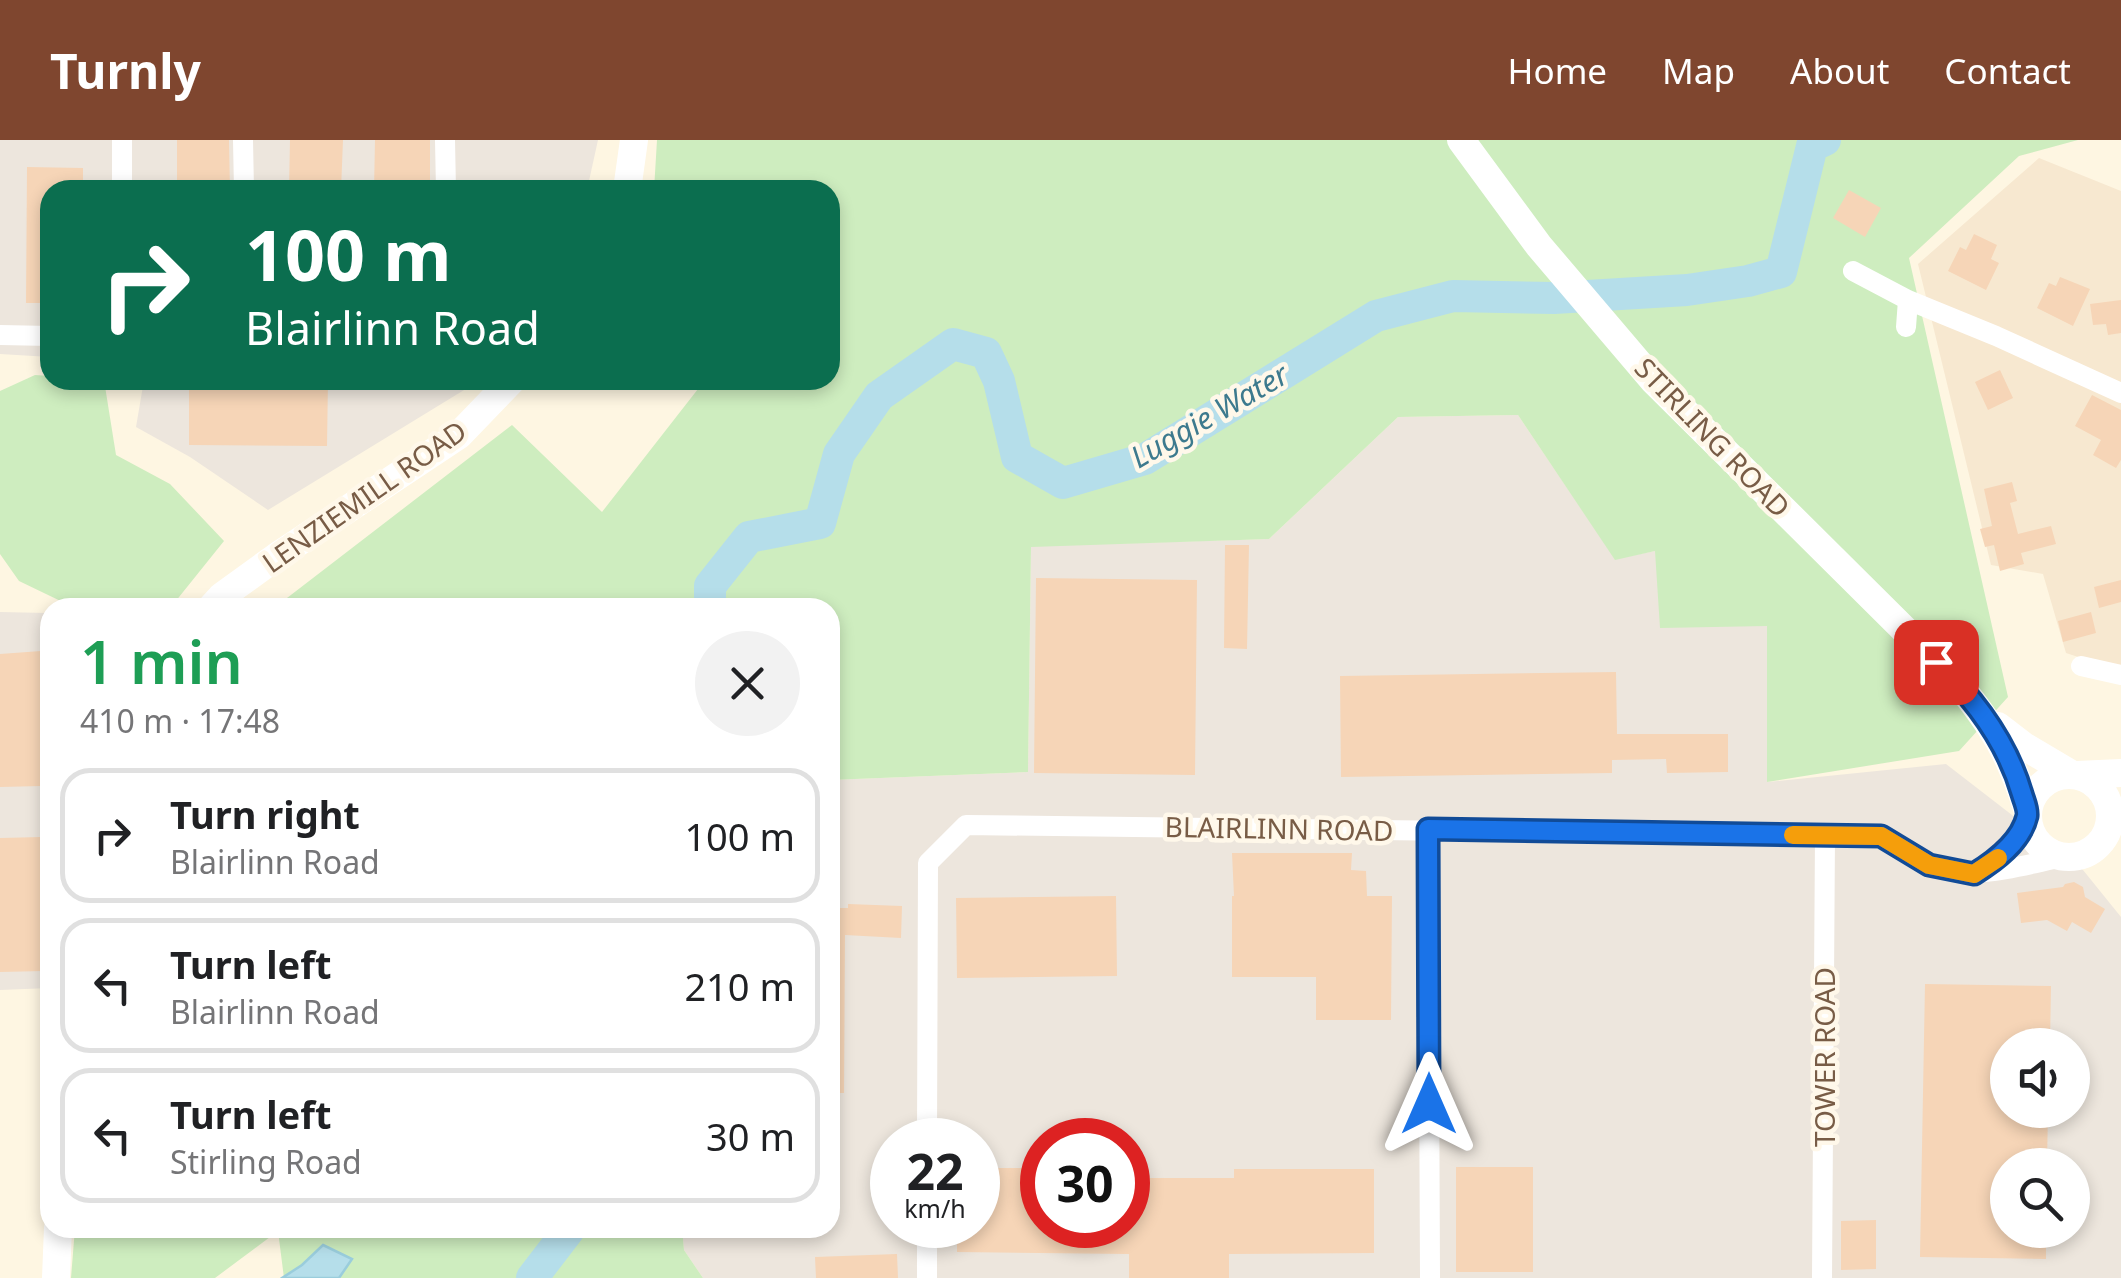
<!DOCTYPE html>
<html lang="en">
<head>
<meta charset="utf-8">
<style>
	:root { --surface:#fff; --page:#f2f2f2; --text:#202124; --muted:#757577; --line:#e0e0e0; --accent:#7f462f }
	body { margin:0; font-family:"Noto Sans",sans-serif; background:var(--page); color:var(--text); height:100vh; display:flex; flex-direction:column; font-size:38px; white-space:nowrap }
	* { box-sizing:border-box; margin:0 }
	p { font-size:32px; color:var(--muted) }
	.icon { flex:none; width:55px; height:55px; fill:none; stroke:currentColor; stroke-width:2; stroke-linecap:round; stroke-linejoin:round }
	.map { position:relative; flex:1; overflow:hidden }
	.sheet { position:absolute; left:40px; top:458px; width:800px; height:640px; display:flex; flex-direction:column; background:var(--surface); border-radius:30px; box-shadow:0 5px 15px #0003 }
	.sheet>* { flex:none }
	.banner { position:absolute; left:40px; top:40px; width:800px; height:210px; border-radius:30px; box-shadow:0 5px 15px #0003; background:#0b6e4f; color:#fff; overflow:hidden }
	.buttons { position:absolute; left:1990px; top:888px; display:grid; gap:20px }
	.buttons a { display:grid; place-items:center; width:100px; height:100px; border-radius:50%; background:var(--surface); box-shadow:0 5px 15px #0003; font-size:50px }
	.speed { position:absolute; left:870px; top:978px; display:flex; gap:20px; font-size:50px; font-weight:700; text-align:center }
	.speed>* { display:grid; place-content:center; width:130px; height:130px; border-radius:50%; background:var(--surface); box-shadow:0 5px 15px #0003; line-height:1 }
	.speed small { font-size:25px; font-weight:400 }
	.speed .limit { border:15px solid #d22; background:#fff; color:#111 }
	.pin { position:absolute; display:grid; place-items:center; width:85px; height:85px; color:#fff; margin:-42px; border-radius:20px; box-shadow:0 5px 15px #0006 }
	.me { position:absolute; width:110px; margin:-55px; rotate:0deg; stroke-linejoin:round; filter:drop-shadow(0 0 8px #0008) }
	.turn { display:flex; align-items:center; gap:35px; height:210px; padding:0 40px; font-size:45px }
	.turn .icon { width:130px; height:130px; stroke-width:2.5 }
	.turn b { display:block; font-size:70px; line-height:85px }
	.round { display:grid; place-items:center; flex:none; width:105px; height:105px; border-radius:52px; background:var(--page) }
	.overview { display:flex; align-items:center; justify-content:space-between; height:170px; padding:0 40px }
	h1 { font-size:60px; font-weight:600; line-height:75px; color:#1e9e55 }
	ul { padding:0; list-style:none }
	li { display:flex; align-items:center; gap:30px; height:135px; margin:0 20px 15px; padding:0 20px; border:5px solid var(--line); border-radius:30px }
	li div { flex:1 }
	li b { display:block; font-size:38px }
	li em { font-style:normal }
	header { display:flex; align-items:center; gap:60px; box-sizing:border-box; height:140px; padding:0 50px; background:var(--accent); color:#fff }
	header strong { font-size:48px }
	nav { display:flex; gap:55px; margin-inline-start:auto; font-size:35px }
	.map>svg:first-child { display:block }
	.residential { fill:#f7e8d0 }
	.industrial { fill:#ede6dd; fill-rule:evenodd }
	.green { fill:#ceedbf }
	.water { fill:#b5deea; stroke:#9acddc; stroke-width:2.5 }
	.lines { fill:none; stroke-linecap:round; stroke-linejoin:round }
	.river { stroke:#b5deea; stroke-width:32 }
	.building { fill:#f6d5b7 }
	.minor { stroke:#fff; stroke-width:20 }
	.secondary { stroke:#fff; stroke-width:28 }
	.route-casing { stroke:#114b97; stroke-width:25 }
	.route { stroke:#1a73e8; stroke-width:18 }
	.slow { stroke:#f59e0b; stroke-width:18 }
	.labels { text-anchor:middle; dominant-baseline:central; stroke-width:9; stroke-linejoin:round; paint-order:stroke }
	.street-label { font-size:28px; fill:#785c46; stroke:#fff8ea }
	.water-label { font-size:30px; font-style:italic; fill:#3d7a8e; stroke:#fff8ea }
</style>
</head>
<body>
<header>
<strong>Turnly</strong>
<nav><a>Home</a><a>Map</a><a>About</a><a>Contact</a></nav>
</header>
<div class="map">
<svg width="2121" height="1138" viewBox="0 0 2121 1138">
	<rect width="100%" height="100%" fill="#fef6e2"/>
	<path class="residential" d="M2039,18L2121,51V531L2066,513L2043,434L1991,425L1918,124Z"/>
	<path class="industrial" d="M0,0H598L587,50H50V217L0,214Z
		M144,240H475L469,247L268,370L190,317L136,287Z
		M1518,275L1615,419L1655,411L1767,486V642L1946,624L2083,730L2121,777V1138H703L684,1110L682,1088H830V640L1028,632L1031,406L1269,399L1398,277ZM2008,905H2072V970H2008ZM892,1000H978V1085H892ZM1042,1000H1128V1085H1042ZM2008,1025H2072V1090H2008Z
		M0,472L47,473L50,848L0,850Z"/>
	<path class="green" d="M657,0H2078L2019,16L1909,118L2008,557L1959,611L1767,642V486L1660,488L1655,411L1615,420L1518,275L1398,277L1269,399L1031,407L1028,632L830,640V468H274L512,285L602,372L705,240H830V50H654Z
		M35,235L50,236V240H104L116,315L170,344L224,401L171,467H73L19,441L0,414V251Z
		M75,1088H682L684,1110L703,1138H284L278,1091L215,1138H71Z"/>
	<path class="water" d="M323,1105L352,1119L339,1138H282L302,1125Z"/>
	<g class="lines">
		<path class="river" d="M710,468V446L749,397L820,383L839,314L879,256L953,204L986,213L999,241L1017,317L1063,343L1145,319L1376,176L1453,156L1554,158L1687,150L1748,141L1781,132L1812,6L1825,0
			M532,1138L568,1091V1088"/>
	</g>
	<path class="building" d="M177,0H229L230,50H177Z
		M290,0H343L341,50H289Z
		M375,0H430V50H374Z
		M27,27L83,28V50H50V163H26Z
		M1849,50L1881,68L1865,97L1833,78Z
		M1974,94L1997,105L1991,119L1999,123L1986,150L1948,131L1960,107L1966,110Z
		M2060,137L2090,149L2073,186L2037,168L2049,143L2056,146Z
		M2121,160V193L2108,195L2106,184L2093,185L2090,164Z
		M2000,230L2013,258L1988,270L1975,242Z
		M189,240H328L327,306L189,305Z
		M2092,255L2121,270V320L2116,328L2093,315L2101,300L2075,286Z
		M2012,342L2017,361L2010,363L2018,394L2051,386L2056,404L2021,413L2024,424L2000,431L1994,405L1985,407L1980,389L1992,386L1984,349Z
		M1225,405H1249L1247,509L1224,508Z
		M1036,438L1197,440L1195,635L1034,633Z
		M2121,440V462L2099,468L2094,447Z
		M2091,472L2096,493L2063,502L2058,481Z
		M41,511L42,646L0,647V514Z
		M1616,532L1617,594H1728V632L1667,633L1666,619L1612,620V633L1341,637L1340,536Z
		M42,697L44,831L0,832V698Z
		M1232,713H1352L1351,730L1366,731L1367,756H1392L1391,880H1316V837H1232V756H1234Z
		M2074,742L2083,747L2085,757L2105,769L2091,793L2072,782L2067,791L2047,780L2021,783L2017,753L2063,747L2065,744Z
		M1116,756L1117,836L957,838L956,758Z
		M848,764L902,766L901,798L845,795L844,953H830V768H848Z
		M1925,844L2051,846L2050,905H2008V970H2048L2047,1025H2008V1090H2046V1119L1920,1117Z
		M1456,1027H1533V1132H1456Z
		M978,1028H1042V1085H1129L1130,1038H1234V1029H1374V1113L1229,1114V1138H1129V1114L957,1112V1085H978Z
		M1876,1080V1129L1841,1130V1081Z
		M897,1114L898,1138H816L815,1117Z"/>
	<g class="lines">
		<path class="minor" d="M122,0V50
			M243,0L244,50
			M445,0L446,50
			M1853,131L1908,160L1996,196L2121,253
			M1906,187L1908,160
			M0,195L50,196
			M2081,526L2121,535
			M1428,689L1430,1138
			M1980,730C2003,716 2016,698 2028,674
			M927,1000L928,723L966,685L1881,696C1896,705 1912,719 1929,725C1973,742 2019,726 2063,717
			M927,1138V1085
			M1822,1138L1825,695"/>
		<path class="secondary" d="M1461,0L1539,106L1653,240L1955,540C1993,586 2011,615 2028,672
			M627,50L634,0
			M211,468L222,456L276,417L459,295L512,240
			M1998,586L2024,606L2073,635
			M2077,635L2121,633
			M2028 676a41 41 0 1 1 82 0a41 41 0 1 1-82 0Z
			M56,1138L58,1088"/>
	</g>
	<g class="lines">
		<defs>
			<path id="route" d="M1429,964L1428,689L1881,696L1929,725L1974,734C1995,721 2021,702 2027,676C2028,669 2024,661 2022,654C2007,602 1975,559 1936,522"/>
		</defs>
		<use href="#route" class="route-casing"/>
		<use href="#route" class="route"/>
		<path class="slow" d="M1793,695L1881,696L1929,725L1974,734L1998,718"/>
	</g>
	<g class="labels">
		<g class="street-label">
			<text transform="translate(1713 297) rotate(46)">STIRLING ROAD</text>
			<text transform="translate(364 356) rotate(-35)">LENZIEMILL ROAD</text>
			<text transform="translate(1279 688) rotate(1)">BLAIRLINN ROAD</text>
			<text transform="translate(1824 917) rotate(-90)">TOWER ROAD</text>
		</g>
		<g class="water-label">
			<text transform="translate(1209 275) rotate(-30)">Luggie Water</text>
		</g>
	</g>
</svg>
<div class="buttons">
<a><svg class="icon" aria-label="sound" viewBox="0 0 24 24"><path d="M4 9h4l5-4v14l-5-4H4zM17 9q2 3 0 6"/></svg></a>
<a><svg class="icon" aria-label="search" viewBox="0 0 24 24"><circle cx="10" cy="10" r="6"/><path d="M15 15l6 6"/></svg></a>
</div>
<div class="speed"><div>22<small>km/h</small></div><div class="limit">30</div></div>
<div class="pin" style="left:1936px;top:522px;background:#d93025"><svg class="icon" aria-label="arrive" viewBox="0 0 24 24"><path d="M6 21V4h12l-3 4 3 4H6"/></svg></div>
<svg class="me" style="left:1429px;top:964px" viewBox="-20 -20 40 40"><path d="M0-17L14 15 0 8-14 15z" fill="#1a73e8" stroke="#fff" stroke-width="4"/></svg>
<div class="banner">
<div class="turn"><svg class="icon" aria-label="right" viewBox="0 0 24 24"><path d="M7 20v-9h11M14 6l5 5-5 5"/></svg><div><b>100 m</b>Blairlinn Road</div></div>
</div>
<section class="sheet">
<div class="overview"><div><h1>1 min</h1><p>410 m · 17:48</p></div><a class="round"><svg class="icon" aria-label="close" viewBox="0 0 24 24"><path d="M6 6l12 12M18 6L6 18"/></svg></a></div>
<ul>
<li><svg class="icon" aria-label="right" viewBox="0 0 24 24"><path d="M7 20v-9h11M14 6l5 5-5 5"/></svg><div><b>Turn right</b><p>Blairlinn Road</p></div><em>100 m</em></li>
<li><svg class="icon" aria-label="left" viewBox="0 0 24 24"><path d="M17 20v-9H6M10 6l-5 5 5 5"/></svg><div><b>Turn left</b><p>Blairlinn Road</p></div><em>210 m</em></li>
<li><svg class="icon" aria-label="left" viewBox="0 0 24 24"><path d="M17 20v-9H6M10 6l-5 5 5 5"/></svg><div><b>Turn left</b><p>Stirling Road</p></div><em>30 m</em></li>
</ul>
</section>
</div>
</body>
</html>
